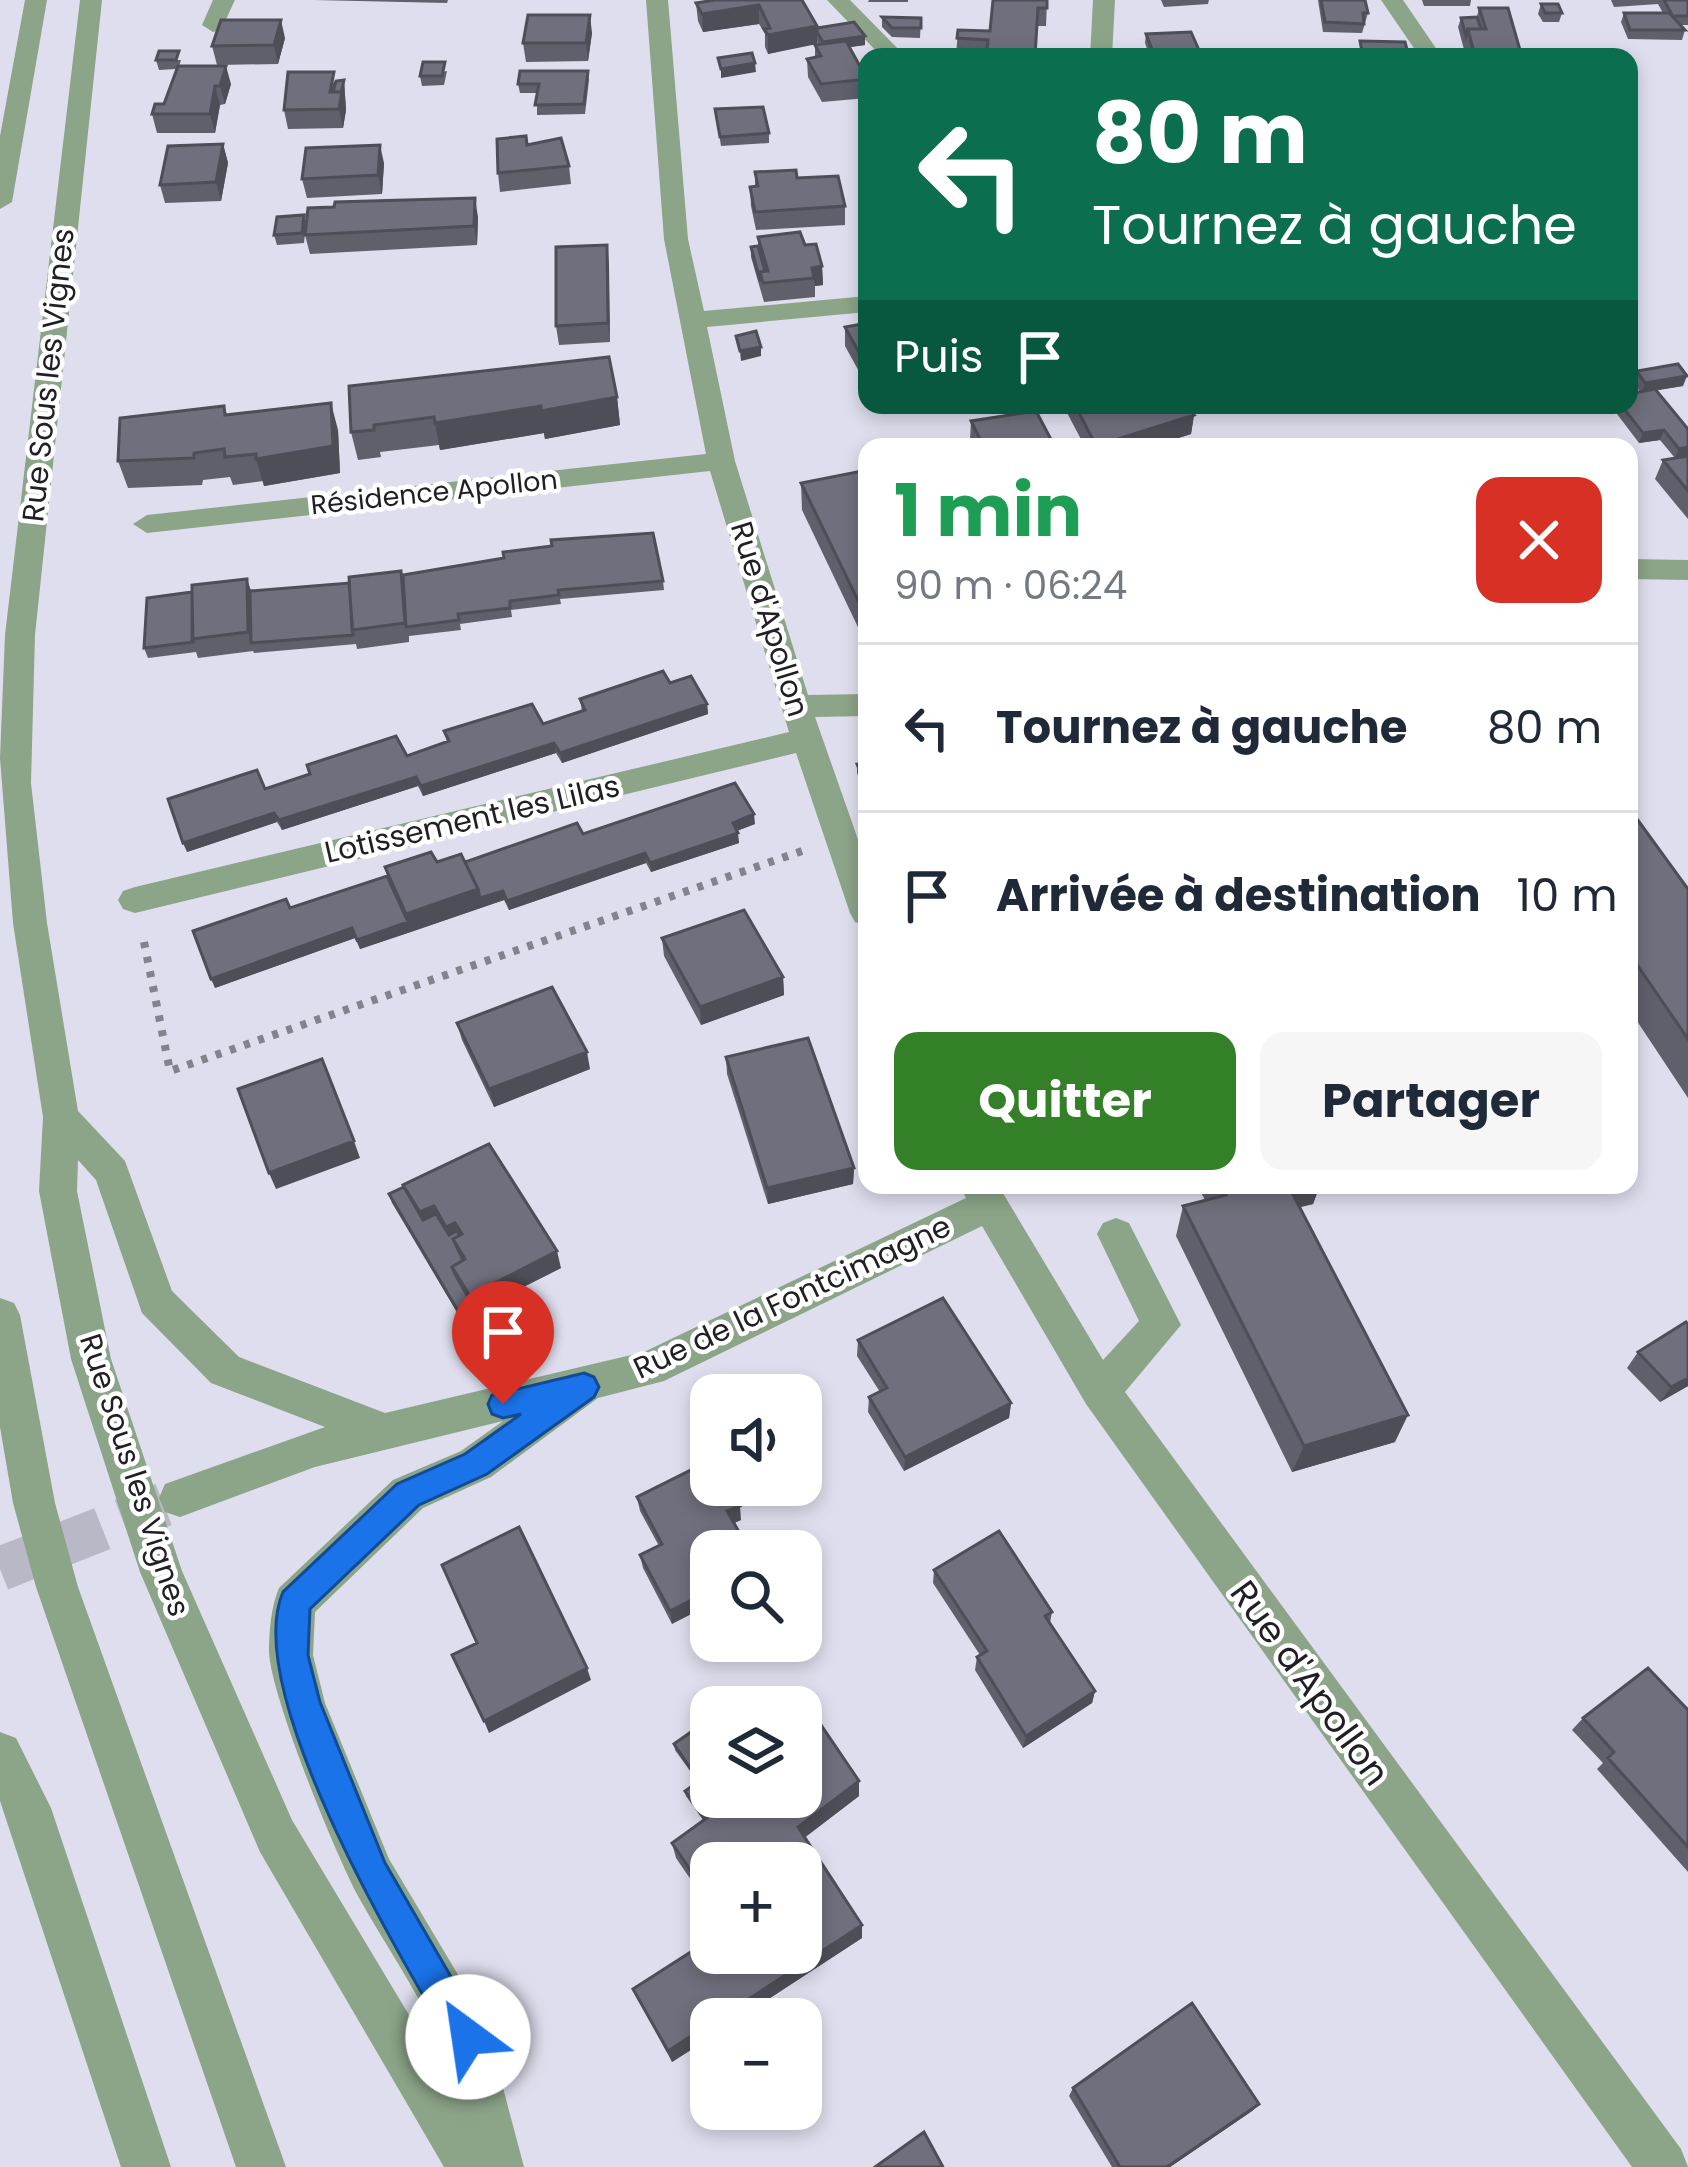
<!DOCTYPE html>
<html lang="fr">
<head>
<meta charset="utf-8">
<style>
	:root { --surface:#fff; --page:#f6f6f7; --text:#1f2937; --muted:#747a83; --line:#e0e1e3; --accent:#338028 }
	body { margin:0; font-family:Poppins,sans-serif; background:var(--page); color:var(--text); height:100vh; display:flex; flex-direction:column; font-size:45px; white-space:nowrap }
	* { box-sizing:border-box; margin:0 }
	p { font-size:39px; color:var(--muted) }
	.icon { flex:none; width:66px; height:66px; fill:none; stroke:currentColor; stroke-width:2; stroke-linecap:round; stroke-linejoin:round }
	.map { position:relative; flex:1; overflow:hidden }
	.details { position:absolute; left:858px; top:438px; width:780px; height:756px; display:flex; flex-direction:column; background:var(--surface); border-radius:24px; box-shadow:0 6px 18px #0003 }
	.details>* { flex:none }
	.top-card { position:absolute; left:858px; top:48px; width:780px; height:366px; border-radius:24px; box-shadow:0 6px 18px #0003; background:#0b6e4f; color:#fff; overflow:hidden }
	.fabs { position:absolute; left:690px; top:1374px; display:grid; gap:24px }
	.fabs a { display:grid; place-items:center; width:132px; height:132px; border-radius:24px; background:var(--surface); box-shadow:0 6px 18px #0003; font-size:60px }
	.pin { position:absolute; display:grid; place-items:center; width:102px; height:102px; color:#fff; margin:-123px -51px; border-radius:50% 50% 50% 0; rotate:-45deg; box-shadow:0 0 12px #0007 }
	.pin .icon { rotate:45deg }
	.me { position:absolute; width:132px; margin:-66px; rotate:329deg; stroke-linejoin:round; filter:drop-shadow(0 0 9px #0008) }
	.turn { display:flex; align-items:center; gap:42px; height:252px; padding:0 36px; font-size:54px }
	.turn .icon { width:156px; height:156px; stroke-width:2.5 }
	.turn b { display:block; font-size:84px; line-height:102px }
	.then { display:flex; align-items:center; height:114px; padding:0 36px; background:#0003; gap:24px; font-size:45px }
	.round { display:grid; place-items:center; flex:none; width:126px; height:126px; border-radius:24px; background:var(--page) }
	.overview { display:flex; align-items:center; justify-content:space-between; height:204px; padding:0 36px }
	h1 { font-size:72px; font-weight:700; line-height:90px; color:#1e9e55 }
	.button { display:flex; gap:24px; margin-top:auto; padding:24px 36px }
	.button a { flex:1; height:138px; border-radius:24px; background:var(--accent); color:#fff; font-size:48px; font-weight:700; line-height:138px; text-align:center }
	.button a+a { background:var(--page); color:var(--text) }
	ul { padding:0; list-style:none }
	li { display:flex; align-items:center; gap:36px; height:168px; padding:0 36px; border-top:3px solid var(--line) }
	li div { flex:1 }
	li b { display:block; font-size:45px }
	li em { font-style:normal }
	.map>svg:first-child { display:block }
	.lines { fill:none; stroke-linecap:round; stroke-linejoin:round }
	.minor-tunnel { stroke:#b9b8c6; stroke-width:44; stroke-dasharray:44 22; stroke-linecap:butt }
	.path { stroke:#83838d; stroke-width:8; stroke-dasharray:6 9; stroke-linecap:butt }
	.minor { fill:#8ca488; fill-rule:evenodd }
	.wall { fill:#605f6c }
	.shaded-wall { fill:#4e4e58 }
	.building { fill:#706f7d; stroke:#4e4e58; stroke-width:3 }
	.route { fill:#1a73e8; stroke:#114b97; stroke-width:3 }
	.labels { text-anchor:middle; dominant-baseline:central; stroke-width:9; stroke-linejoin:round; paint-order:stroke }
	.far-street-label { font-size:27px; fill:#1f1f24; stroke:#fff }
	.street-label { font-size:30px; fill:#1f1f24; stroke:#fff }
	.near-street-label { font-size:36px; fill:#1f1f24; stroke:#fff }
</style>
</head>
<body>
<div class="map">
<svg width="1688" height="2167" viewBox="0 0 1688 2167">
	<rect width="100%" height="100%" fill="#dfdeee"/>
	<g class="lines">
		<path class="minor-tunnel" d="M0,1569L180,1498"/>
		<path class="path" d="M144,942L170,1071L802,851"/>
		<path class="minor" d="M25,0H47L12,202L0,209V136Z
			M80,0H102L35,635L31,783L47,923L78,1111L125,1161L172,1291L239,1357L385,1413L644,1352L966,1198L959,1185H998L1103,1360L1139,1321L1097,1234L1103,1223L1116,1218L1129,1223L1181,1325L1125,1392L1681,2149L1688,2167H1632L1086,1404L982,1226L664,1381L598,1398L491,1477L423,1508L315,1612L313,1655L325,1703L389,1859L485,2020L524,2167H444L260,1852L140,1572L71,1359L39,1191L43,1117L13,923L0,758L5,635ZM78,1160L96,1180L142,1313L211,1383L325,1427L165,1484L159,1498L165,1512L180,1517L315,1467L503,1421L461,1451L393,1480L279,1588C271,1607 269,1631 269,1652C271,1697 335,1853 358,1896C395,1963 440,2020 457,2095L292,1820L182,1571L111,1359L77,1191Z
			M213,0H235L221,30L213,32L202,25Z
			M646,0H668L688,239L704,311L867,296V312L707,327L735,461L808,695L867,694V716L815,717L867,865V926L855,922L850,913L796,753L135,913L123,909L118,900L123,891L135,887L789,732L710,471L147,533L133,524L147,515L706,454L664,239Z
			M827,0H850L906,57H882Z
			M1093,0H1115L1112,57H1090Z
			M1381,0H1403L1442,57H1420Z
			M1629,559L1688,560V580L1629,579Z
			M0,1298L14,1303L20,1315L55,1503L78,1587L286,2167H236L36,1587L13,1503L0,1427Z
			M0,1732L16,1738L51,1808L171,2167H121L0,1801Z"/>
	</g>
	<path class="wall" d="M314,0H448L447,3Z
		M802,0L817,28L865,36V45L849,47L867,77V98L822,102L808,77L807,59L815,58V45H819L817,42L768,54L765,47V34L759,24L703,32L698,21L696,3Z
		M869,0H908V2H868Z
		M1047,0L1046,26H1037L1035,56L1042,57L956,56L958,30L990,31Z
		M1161,0H1209L1208,4L1164,7Z
		M1318,0H1365L1368,13L1362,33L1323,32Z
		M1422,0H1471L1470,6H1424Z
		M1611,0H1688V25H1680L1685,30L1682,40L1628,39L1621,22L1624,13H1663L1658,4L1614,7Z
		M1541,4L1562,13L1559,22H1543L1538,14Z
		M1479,8L1522,57H1466L1458,27L1461,18L1477,17Z
		M882,17L921,18L920,38L892,37L882,27Z
		M592,33L588,61L526,62L523,43Z
		M1146,34L1202,57H1150L1145,43Z
		M285,38L278,64L217,65L212,46Z
		M156,60H181L179,66L231,84L225,104L220,105L215,133H157L152,114L164,104L176,69L159,70Z
		M447,71L444,85L422,86L420,76Z
		M588,71L589,80L585,114L537,115V93H520L518,84Z
		M344,80L346,110L343,128L288,129L284,110L336,81Z
		M715,109L769,133V143L721,146Z
		M223,144L228,163L221,201L165,203L160,185Z
		M527,145L569,166L571,184L500,192L498,173Z
		M384,163L382,194L307,198L302,179Z
		M755,172L797,178L845,206V225L756,230L751,206L750,187L755,186Z
		M304,215L306,225L304,243L277,245L274,235Z
		M478,217L477,245L310,254L305,235Z
		M758,237L805,245L822,266L823,285L815,286V297L764,302L751,257V247L758,246Z
		M607,245L610,342L559,345L556,326Z
		M867,323V386L845,346V327Z
		M1637,371L1683,386L1656,390L1688,429V519L1655,479L1663,460L1675,458L1660,440L1639,443L1611,406L1629,405L1640,392L1633,381Z
		M349,386L617,397L620,425L545,439L544,433L440,450L439,445L380,452L381,457L358,460L351,432Z
		M1063,405H1208L1191,412L1194,415L1191,434L1150,447H1085Z
		M224,406L227,415L338,430L340,473L264,486L263,481L233,485L230,477L203,480L202,485L128,488L118,461Z
		M971,421L1055,447H973L970,440Z
		M867,470V646L802,510L801,483Z
		M247,579L251,591L403,582L663,581L664,590L560,599L561,604L511,610L512,617L460,624L461,630L409,636V642L357,649L356,644L254,653L253,651L198,658L196,652L148,658L144,648L192,592Z
		M670,683L707,704L708,714L562,763L556,753L423,796L418,786L282,830L277,822L187,852L265,789L407,756L447,742L444,731L543,724L582,711L580,699Z
		M867,762V798L857,773V764Z
		M1629,808L1688,889V1098L1629,1009Z
		M755,824L737,831L739,843L651,872L646,863L509,910L504,900L360,949L355,938L215,988L290,908L387,876L385,867L437,862H465L583,834Z
		M662,938L783,977L784,995L701,1025L664,956Z
		M457,1023L590,1069L494,1107L462,1040Z
		M726,1057L854,1168L853,1184L768,1204L727,1074Z
		M1197,1185H1320L1313,1204L1299,1207L1395,1442L1292,1472L1176,1236L1183,1206L1205,1200Z
		M404,1187L561,1268L490,1304L492,1310L464,1324L392,1203L389,1194Z
		M1688,1324V1386L1660,1402L1627,1368L1638,1352Z
		M858,1340L1011,1403L1009,1418L904,1471L868,1412L869,1397L880,1392L857,1356Z
		M637,1497L741,1520L734,1523L672,1624L643,1568L640,1555L659,1546L640,1511Z
		M934,1570L1052,1612L1050,1623L1095,1691L1092,1703L1023,1748L975,1670L977,1657L980,1655L933,1583Z
		M1688,1710V1872L1597,1769L1603,1763L1572,1730L1583,1718Z
		M711,1718V1797L859,1796L805,1837L862,1938L738,2019H711V2037L672,2062L633,1989L801,1953V1863H711V1909L676,1858L672,1843L703,1820L686,1796L685,1791L698,1782L675,1750L674,1744Z
		M1073,2088L1259,2104L1252,2111L1170,2167H1112L1069,2096Z"/>
	<path class="shaded-wall" d="M759,5V24L703,32L702,14Z
		M590,15L592,33L588,61L586,43Z
		M281,20L285,38L278,64L274,45Z
		M817,26V44L768,54V35Z
		M865,36V45L823,51V42Z
		M755,63L756,72L721,78V69Z
		M226,66L231,84L225,104L220,86Z
		M344,80L346,110L343,128L339,109Z
		M215,86L220,105L215,133L210,114Z
		M223,144L228,163L221,201L216,182Z
		M380,145L384,163L382,194L378,175Z
		M475,198L478,217L477,245L474,226Z
		M607,245L609,264L610,342L608,323Z
		M822,266L823,285L815,286L812,268Z
		M761,347V356L741,361L740,351Z
		M1687,376L1683,386L1641,393L1645,383Z
		M617,397L620,425L545,439L544,433L440,450L435,423L541,406Z
		M331,403L338,430L340,473L264,486L256,459Z
		M1177,405H1208L1175,418Z
		M1194,415L1191,434L1150,447H1096Z
		M1664,430L1660,440L1639,443L1643,433Z
		M1688,447V456L1675,458L1679,449Z
		M247,579L253,598L251,643L248,632Z
		M707,704L708,714L562,763L560,753Z
		M554,743L556,753L423,796L421,786Z
		M416,777L418,786L282,830L279,820Z
		M274,813L277,822L187,852L183,843Z
		M754,814L755,824L733,832V823Z
		M738,833L739,843L651,872L650,863Z
		M645,853L646,863L509,910L507,901Z
		M478,889L503,891L504,900L411,932L406,914Z
		M408,922L411,932L360,949L357,940Z
		M352,928L355,938L215,988L211,979Z
		M783,977L784,995L701,1025L700,1007Z
		M587,1052L590,1069L494,1107L489,1089Z
		M354,1141L360,1158L276,1189L269,1173Z
		M854,1168L853,1184L768,1204L767,1188Z
		M1286,1185H1320L1313,1204L1277,1213Z
		M434,1206L439,1222L426,1228L420,1212Z
		M455,1223L459,1239L451,1243L446,1227Z
		M557,1251L561,1268L490,1304L492,1310L464,1324L461,1316L474,1310L470,1296Z
		M1688,1378V1386L1660,1402L1671,1387Z
		M1011,1403L1009,1418L904,1471L905,1457Z
		M1408,1415L1395,1442L1292,1472L1304,1446Z
		M740,1506L741,1520L729,1525L727,1511Z
		M711,1590V1604L672,1624L670,1611Z
		M587,1668L591,1680L489,1733L484,1721Z
		M1095,1691L1092,1703L1023,1748L1026,1736Z
		M859,1781V1796L799,1842L798,1827Z
		M862,1925V1938L738,2019H718Z
		M711,2023V2037L672,2062L668,2051Z
		M1259,2104L1252,2111L1170,2167H1167Z"/>
	<path class="building" d="M715,0H802L817,26L768,35L764,29L770,28L759,5L702,14L696,3Z
		M993,0H1047V8H1038L1035,56L1042,57H986L988,40L957,38L958,30L990,31Z
		M1321,0H1365L1368,13H1363L1364,24L1325,22Z
		M1664,0H1688V16H1672L1685,30H1630L1624,13H1671Z
		M1541,4H1558L1562,13H1545Z
		M1479,8H1508L1522,57H1475L1468,29H1486Z
		M528,15H590L586,43H523Z
		M882,17L921,18V28H892Z
		M1477,17L1481,29H1468L1466,36L1461,18Z
		M221,20H281L274,45L212,46Z
		M854,22L865,36L823,42L817,32V28Z
		M1191,32L1202,57H1155L1146,34Z
		M846,41L867,79L821,84L807,59L821,56L815,45Z
		M1360,41L1405,42L1409,57H1363Z
		M159,51H179L176,60H156Z
		M752,53L755,63L721,69L718,58Z
		M423,62H445L442,76H420Z
		M178,66H226L220,86H215L210,114H152L155,104H164Z
		M520,71H588L584,104L535,105L539,84H518Z
		M288,72H334L330,92H342L339,109L284,110Z
		M344,80L341,92H333L336,81Z
		M763,107L769,133L720,137L715,109Z
		M526,136L527,145L561,138L569,166L498,173L497,139Z
		M223,144L216,182L160,185L168,146Z
		M380,145L378,175L302,179L306,148Z
		M796,170L797,178L838,176L845,206L755,212L750,187L758,186L755,172Z
		M475,198L474,226L305,235L308,208L334,207L335,202Z
		M304,215L302,233L274,235L277,217Z
		M800,232L805,245L816,244L822,266L812,268L814,278L763,283L760,272L768,271L758,237Z
		M607,245L608,323L556,326V247Z
		M758,246L765,271L760,272V281L751,247Z
		M867,323V367L845,327Z
		M756,331L761,347L740,351L736,336Z
		M609,357L617,397L541,411V406L435,423L434,417L374,425V430L351,432L349,386Z
		M1678,364L1687,376L1645,383L1637,371Z
		M1655,389L1688,429V447L1679,449L1664,430L1643,433L1621,405H1629V394Z
		M331,403L333,446L256,459V454L225,457L224,449L194,453V458L118,461L120,418L224,406L225,415Z
		M1075,405H1184L1194,415L1096,446Z
		M1036,411L1055,447H984L971,421Z
		M1688,456V491L1663,460Z
		M867,470V619L801,483Z
		M653,533L663,581L558,590L559,595L510,601V608L458,614L459,620L406,627L403,575L504,558L503,552L552,546L551,540Z
		M401,571L405,623L352,630L349,577Z
		M247,579L248,632L192,639V585Z
		M349,583L353,635L251,643L250,591Z
		M192,592L193,642L144,648L147,598Z
		M663,671L670,683L691,676L707,704L560,753L554,743L421,786L416,777L279,820L274,813L183,843L168,799L257,770L265,789L310,774L307,765L396,736L407,756L449,741L444,731L532,704L543,724L585,710L580,699Z
		M867,762V788L857,764Z
		M735,783L754,814L733,823L738,833L650,863L645,853L507,901L503,891L480,898L478,889L465,862L577,823L583,834Z
		M1629,808L1688,889V1039L1629,953Z
		M431,852L437,862L461,854L478,889L406,914L385,867Z
		M387,876L408,922L357,940L352,928L211,979L193,931L286,899L290,908Z
		M744,910L783,977L700,1007L662,938Z
		M552,987L587,1052L489,1089L457,1023Z
		M808,1038L854,1168L767,1188L726,1057Z
		M322,1059L354,1141L269,1173L238,1089Z
		M489,1144L557,1251L470,1296L452,1267L465,1259L453,1239L462,1234L455,1223L446,1227L434,1206L420,1212L403,1185Z
		M1221,1185H1288L1408,1415L1304,1446L1183,1206L1226,1195Z
		M404,1187L423,1220L436,1214L449,1235L457,1231L460,1235L453,1239L463,1260L452,1267L455,1274L472,1304L487,1296L489,1302L461,1316L389,1194Z
		M943,1298L1011,1403L905,1457L869,1397L887,1388L858,1340Z
		M1686,1322L1688,1324V1378L1671,1387L1638,1352Z
		M711,1460V1485H728L740,1506L727,1511L750,1551H711V1590L670,1611L640,1555L662,1544L637,1497Z
		M519,1527L587,1668L484,1721L452,1655L477,1643L442,1565Z
		M999,1531L1052,1612L1045,1616L1095,1691L1026,1736L977,1657L987,1651L934,1570Z
		M1648,1668L1688,1710V1847L1608,1758L1614,1752L1583,1718Z
		M711,1718V1761L697,1770L699,1781L674,1744Z
		M817,1719L859,1781L798,1827L862,1925L718,2019H711V2023L668,2051L633,1989L711,1939V1953H801V1863H711V1900L672,1843L722,1807L715,1797H801V1731Z
		M711,1761V1791L697,1770Z
		M699,1781L718,1809L705,1819L685,1791Z
		M1192,2003L1259,2104L1167,2167H1120L1073,2088Z
		M924,2132L943,2167H875Z"/>
	<path class="route" d="M584,1373L594,1377L599,1387L594,1397L487,1474L419,1505L310,1609L308,1655L320,1702L385,1863L486,2037L481,2050L468,2056L455,2050C402,1960 240,1691 283,1592L397,1484L465,1454L521,1414L503,1418L492,1414L488,1404L492,1395Z"/>
	<g class="labels">
		<g class="far-street-label">
			<text transform="translate(434 492) rotate(-6)">Résidence Apollon</text>
		</g>
		<g class="street-label">
			<text transform="translate(48 375) rotate(-84)">Rue Sous les Vignes</text>
			<text transform="translate(770 619) rotate(73)">Rue d'Apollon</text>
			<text transform="translate(472 819) rotate(-13)">Lotissement les Lilas</text>
			<text transform="translate(792 1297) rotate(-25)">Rue de la Fontcimagne</text>
			<text transform="translate(135 1475) rotate(72)">Rue Sous les Vignes</text>
		</g>
		<g class="near-street-label">
			<text transform="translate(1310 1683) rotate(54)">Rue d'Apollon</text>
		</g>
	</g>
</svg>
<div class="fabs">
<a><svg class="icon" aria-label="sound" viewBox="0 0 24 24"><path d="M4 9h4l5-4v14l-5-4H4zM17 9q2 3 0 6"/></svg></a>
<a><svg class="icon" aria-label="search" viewBox="0 0 24 24"><circle cx="10" cy="10" r="6"/><path d="M15 15l6 6"/></svg></a>
<a><svg class="icon" aria-label="layers" viewBox="0 0 24 24"><path d="M12 4l9 5-9 5-9-5zM3 14l9 5 9-5"/></svg></a>
<a>+</a>
<a>−</a>
</div>
<div class="pin" style="left:503px;top:1404px;background:#d93025"><svg class="icon" aria-label="arrive" viewBox="0 0 24 24"><path d="M6 21V4h12l-3 4 3 4H6"/></svg></div>
<svg class="me" style="left:468px;top:2037px" viewBox="-20 -20 40 40"><circle r="19" fill="#fff"/><path d="M0-13L10 11 0 6-10 11z" fill="#1a73e8"/></svg>
<div class="top-card">
<div class="turn"><svg class="icon" aria-label="left" viewBox="0 0 24 24"><path d="M17 20v-9H6M10 6l-5 5 5 5"/></svg><div><b>80 m</b>Tournez à gauche</div></div>
<div class="then">Puis<svg class="icon" aria-label="arrive" viewBox="0 0 24 24"><path d="M6 21V4h12l-3 4 3 4H6"/></svg></div>
</div>
<section class="details">
<div class="overview"><div><h1>1 min</h1><p>90 m · 06:24</p></div><a class="round" style="background:#d93025;color:#fff"><svg class="icon" aria-label="close" viewBox="0 0 24 24"><path d="M6 6l12 12M18 6L6 18"/></svg></a></div>
<ul>
<li><svg class="icon" aria-label="left" viewBox="0 0 24 24"><path d="M17 20v-9H6M10 6l-5 5 5 5"/></svg><div><b>Tournez à gauche</b></div><em>80 m</em></li>
<li><svg class="icon" aria-label="arrive" viewBox="0 0 24 24"><path d="M6 21V4h12l-3 4 3 4H6"/></svg><div><b>Arrivée à destination</b></div><em>10 m</em></li>
</ul>
<div class="button"><a>Quitter</a><a>Partager</a></div>
</section>
</div>
</body>
</html>
